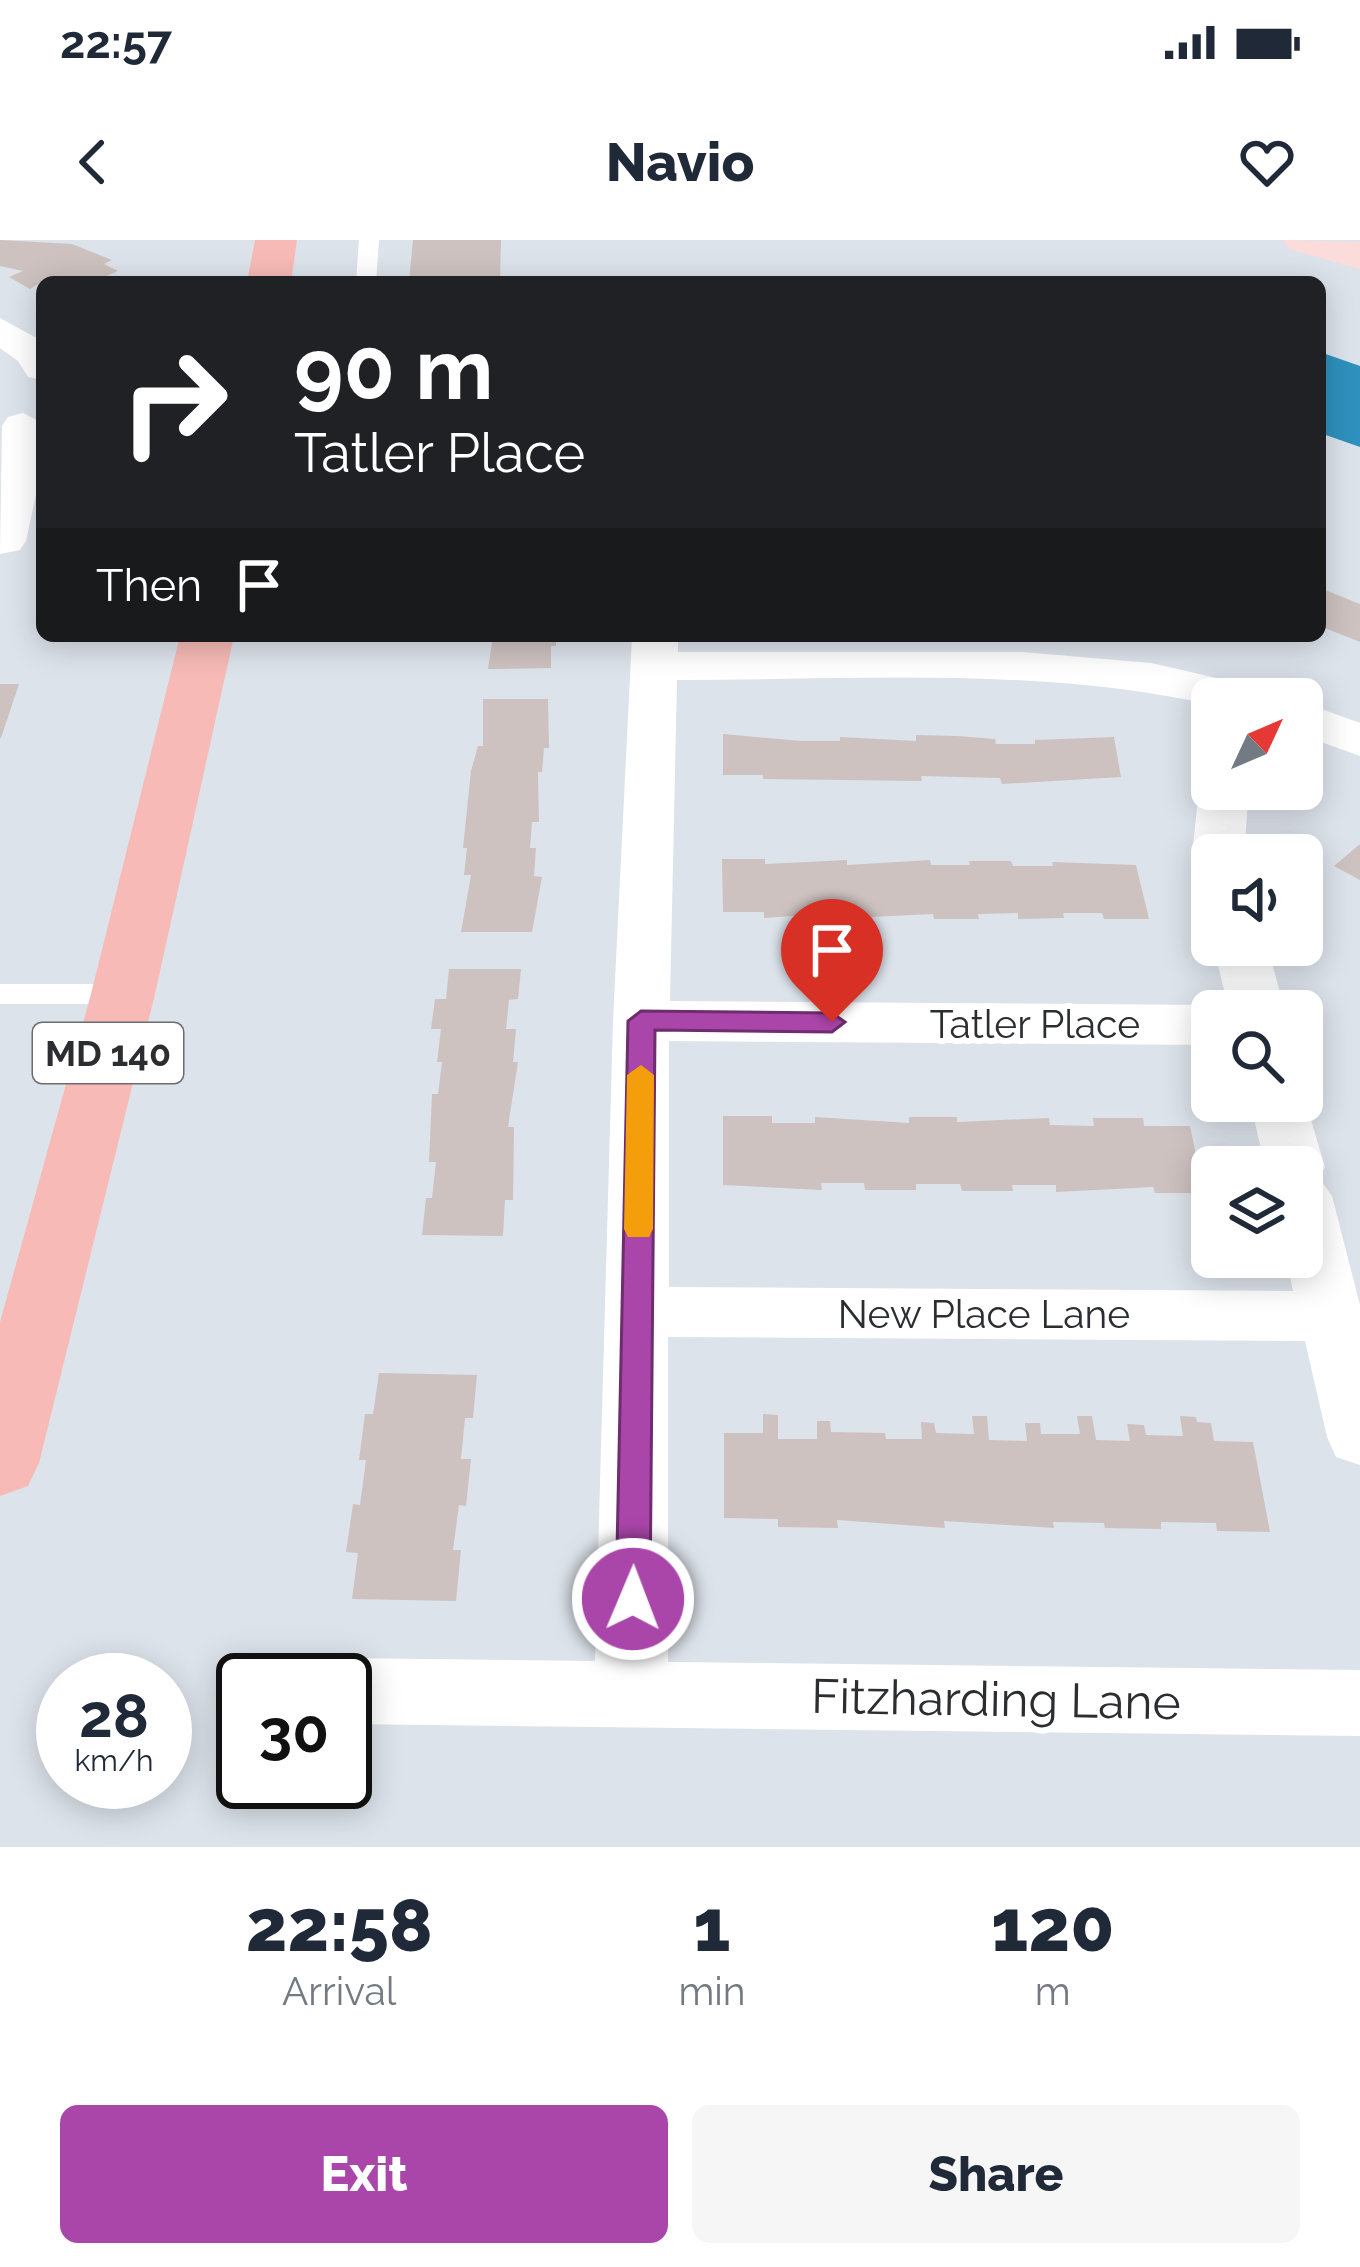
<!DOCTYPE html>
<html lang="en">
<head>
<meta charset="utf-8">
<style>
	:root { --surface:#fff; --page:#f6f6f7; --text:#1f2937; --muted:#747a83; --accent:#aa45aa }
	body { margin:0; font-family:Raleway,sans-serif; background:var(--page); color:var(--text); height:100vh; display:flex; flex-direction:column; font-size:45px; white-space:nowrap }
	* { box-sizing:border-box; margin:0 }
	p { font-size:39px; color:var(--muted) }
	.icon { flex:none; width:66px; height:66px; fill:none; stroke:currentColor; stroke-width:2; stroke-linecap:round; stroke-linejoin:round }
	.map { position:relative; height:1607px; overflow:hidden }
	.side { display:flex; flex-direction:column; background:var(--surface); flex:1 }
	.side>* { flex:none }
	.top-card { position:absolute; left:36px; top:36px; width:1290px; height:366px; border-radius:18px; box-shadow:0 6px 30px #0003; background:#202124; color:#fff; overflow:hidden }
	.needle { width:78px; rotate:46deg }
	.fabs { position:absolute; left:1191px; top:438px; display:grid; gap:24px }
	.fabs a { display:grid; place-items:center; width:132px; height:132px; border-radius:18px; background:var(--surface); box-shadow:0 6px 30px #0003; font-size:60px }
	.speed { position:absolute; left:36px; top:1413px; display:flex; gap:24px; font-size:60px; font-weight:700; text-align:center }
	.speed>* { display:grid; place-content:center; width:156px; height:156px; border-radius:50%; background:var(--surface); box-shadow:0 6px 30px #0003; line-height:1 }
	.speed small { font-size:30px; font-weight:400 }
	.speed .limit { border:6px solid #111; border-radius:18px; background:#fff; color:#111 }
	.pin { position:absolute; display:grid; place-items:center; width:102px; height:102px; color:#fff; margin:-123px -51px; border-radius:50% 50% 50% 0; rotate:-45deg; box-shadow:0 0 12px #0007 }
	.pin .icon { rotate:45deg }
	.me { position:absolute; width:132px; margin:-66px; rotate:1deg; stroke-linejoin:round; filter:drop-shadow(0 0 9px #0008) }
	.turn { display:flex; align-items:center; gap:42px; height:252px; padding:0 60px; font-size:54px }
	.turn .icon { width:156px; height:156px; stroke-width:2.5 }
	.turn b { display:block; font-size:84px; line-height:102px }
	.then { display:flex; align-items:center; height:114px; padding:0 60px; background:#0003; gap:24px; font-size:45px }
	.eta { display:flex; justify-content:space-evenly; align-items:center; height:204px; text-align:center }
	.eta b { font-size:72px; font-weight:800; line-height:84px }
	.primary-button { display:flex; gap:24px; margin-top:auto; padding:24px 60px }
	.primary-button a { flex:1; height:138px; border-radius:18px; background:var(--accent); color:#fff; font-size:48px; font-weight:800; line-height:138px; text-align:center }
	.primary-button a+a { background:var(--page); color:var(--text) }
	.status { display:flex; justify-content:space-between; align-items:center; height:84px; padding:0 60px; background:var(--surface); direction:ltr }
	.status svg { height:33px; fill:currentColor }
	header { display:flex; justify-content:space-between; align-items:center; height:156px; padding:0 60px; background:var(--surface); font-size:54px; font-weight:800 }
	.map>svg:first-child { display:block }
	.water { fill:#2f91bd }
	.building { fill:#cdc2bf }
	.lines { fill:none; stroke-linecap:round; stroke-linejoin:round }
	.lane { fill:#fff; fill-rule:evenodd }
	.street { fill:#fff; fill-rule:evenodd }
	.secondary { fill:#fbdcda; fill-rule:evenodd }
	.primary { fill:#f7bab6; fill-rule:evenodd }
	.route { fill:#aa45aa; stroke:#6e2d6e; stroke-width:3 }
	.slow { fill:#f59e0b }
	.labels { text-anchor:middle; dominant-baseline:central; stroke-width:12; stroke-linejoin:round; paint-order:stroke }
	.shield { fill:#fff; stroke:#6b6c6f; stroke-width:3 }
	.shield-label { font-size:36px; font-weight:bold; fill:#2b2d31 }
	.street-label { font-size:39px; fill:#2b2d31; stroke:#fff }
	.near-street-label { font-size:48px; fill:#2b2d31; stroke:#fff }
</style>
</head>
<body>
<div class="status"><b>22:57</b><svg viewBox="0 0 49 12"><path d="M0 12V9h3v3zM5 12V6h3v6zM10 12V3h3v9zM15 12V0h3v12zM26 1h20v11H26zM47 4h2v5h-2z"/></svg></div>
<header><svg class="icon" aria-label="back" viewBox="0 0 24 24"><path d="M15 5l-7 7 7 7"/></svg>Navio<svg class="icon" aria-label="heart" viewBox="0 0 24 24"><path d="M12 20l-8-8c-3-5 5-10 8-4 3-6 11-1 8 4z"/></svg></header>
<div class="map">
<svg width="1360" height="1607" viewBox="0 0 1360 1607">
	<rect width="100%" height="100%" fill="#dde3eb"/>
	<path class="water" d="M1320,112L1360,126V207L1320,193Z"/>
	<path class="building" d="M0,0L72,4L112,20L104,24L118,31L93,42H42L30,49L9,37L23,31L0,26Z
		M413,0H501L500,42H409Z
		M1320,348L1360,364V402L1320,386Z
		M493,396H556V406H551V428L488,429Z
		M0,444H19L1,498H0Z
		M483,459H548L549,508H544L542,532H538L539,582H532L530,608H536L534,636L542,637L532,692H461L471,635H464L467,608H463L471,531L478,506H483Z
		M723,494L801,501H840V497L916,501V495L957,496L995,499L996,504H1035V500L1114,497L1121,537L1002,544L1000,538L921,536L922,541L763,539V535H723Z
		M1360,604V640L1334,626Z
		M722,619H765V624L847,620V625L930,620L931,625H970L969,621H1011L1013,626H1053L1052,622L1136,625L1149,679H1104L1102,673H1063L1064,678L1018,679V673L978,674L979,679H934L933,674L849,678V672L764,678V672H723Z
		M449,729H521L518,759L509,760L506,789H516L513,822H518L508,887H514L513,960H505L503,996L422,995L426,958H432L436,922H429L432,854H438L442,822H437L441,789H431L435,759H446Z
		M723,876H772V883H815V877L909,883V877H957V882L1049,878L1050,885L1094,886L1093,878H1143L1144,886H1190L1204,953H1155L1153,947L1056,952V945H1012L1013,951H962L960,944H916V950H865L864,943H821L822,950L723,945Z
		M379,1133L477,1135L473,1178H465L461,1219H471L466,1266L459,1265L453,1310H461L456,1361L352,1359L358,1313L346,1312L353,1264L360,1265L366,1220H359L365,1174H373Z
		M763,1174L778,1175V1199H817V1181H830L831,1192L885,1193L886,1199H922L921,1182L934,1183L936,1193L974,1194L972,1176H987L989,1200L1027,1201L1025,1183H1040L1041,1194H1080L1077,1176H1092L1096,1200L1130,1201L1127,1184L1144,1185L1146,1195L1183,1196L1180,1176L1196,1177L1197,1182L1211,1183L1214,1201L1253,1202L1270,1292L1217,1291L1216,1283L1161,1282V1289L1105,1288L1104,1283L1053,1282L1054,1288L944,1281L945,1288L837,1280L838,1288L778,1287V1279L724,1278V1193H763Z"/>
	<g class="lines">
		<path class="lane" d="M359,0H379L376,42H356Z
			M0,744H123L138,754L123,764H0Z"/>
		<path class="street" d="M0,78L42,101V140L28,137L18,121L0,108Z
			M23,173L42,183V227L26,301L20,310L0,314L2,186L8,177Z
			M632,396H678V412H1022L1151,423L1265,449L1272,459H1212V465C1038,426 854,440 677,440L670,761L1212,765L1229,770L1213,705H1267L1285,771H1212V805L669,801V1047L1293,1051L1286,1017H1302V927H1265L1250,861H1302V850L1325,927L1319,938L1332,956L1360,1065V1225L1336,1217L1327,1197L1305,1101L668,1097V1422L1360,1430V1496L345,1484V1440H314L319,1428L345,1418L595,1421L613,781Z
			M1302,462L1360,483V516L1302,495Z
			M1212,536V549H1249L1244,615H1212V630L1199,627L1192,615L1199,549Z"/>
		<path class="secondary" d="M1283,0L1360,2V29L1289,9Z"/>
		<path class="primary" d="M255,0H297L291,42H247Z
			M180,396H234L155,754L39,1223L28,1246L0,1256V1082L91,754Z"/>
	</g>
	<path class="route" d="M641,771L832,773L845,782L832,792L655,790L650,1359L645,1370L633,1374L621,1370L616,1359L628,781Z"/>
	<path class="slow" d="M641,825L654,835L653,989L649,997H628L624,989L627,835Z"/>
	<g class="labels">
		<rect class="shield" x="33" y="783" width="150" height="60" rx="9"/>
		<g class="shield-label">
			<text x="108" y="813">MD 140</text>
		</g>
		<g class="street-label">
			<text x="1035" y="784">Tatler Place</text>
			<text x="984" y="1074">New Place Lane</text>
		</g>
		<g class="near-street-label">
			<text transform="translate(996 1459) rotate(1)">Fitzharding Lane</text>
		</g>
	</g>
</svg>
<div class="fabs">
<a><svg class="needle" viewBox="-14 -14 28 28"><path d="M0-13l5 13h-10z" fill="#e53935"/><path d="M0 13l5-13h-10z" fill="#747a83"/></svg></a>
<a><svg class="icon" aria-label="sound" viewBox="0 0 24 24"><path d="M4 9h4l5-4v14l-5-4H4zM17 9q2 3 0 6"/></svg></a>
<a><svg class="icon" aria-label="search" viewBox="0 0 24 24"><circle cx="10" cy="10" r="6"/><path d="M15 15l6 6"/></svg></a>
<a><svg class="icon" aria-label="layers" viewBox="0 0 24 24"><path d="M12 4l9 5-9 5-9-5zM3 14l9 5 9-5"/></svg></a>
</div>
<div class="speed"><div>28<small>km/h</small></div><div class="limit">30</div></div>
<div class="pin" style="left:832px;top:782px;background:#d93025"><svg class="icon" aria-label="arrive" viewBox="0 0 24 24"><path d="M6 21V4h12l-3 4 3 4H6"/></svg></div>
<svg class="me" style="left:633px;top:1359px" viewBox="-20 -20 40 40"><circle r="17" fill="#aa45aa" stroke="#fff" stroke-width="3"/><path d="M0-11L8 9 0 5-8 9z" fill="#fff"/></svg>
<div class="top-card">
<div class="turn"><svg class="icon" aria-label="right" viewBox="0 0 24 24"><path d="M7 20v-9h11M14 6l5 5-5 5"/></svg><div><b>90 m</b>Tatler Place</div></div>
<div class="then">Then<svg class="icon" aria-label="arrive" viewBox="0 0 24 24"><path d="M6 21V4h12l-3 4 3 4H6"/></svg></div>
</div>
</div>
<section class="side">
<div class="eta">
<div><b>22:58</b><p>Arrival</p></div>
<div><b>1</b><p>min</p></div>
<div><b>120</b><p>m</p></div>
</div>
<div class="primary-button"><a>Exit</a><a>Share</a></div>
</section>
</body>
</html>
